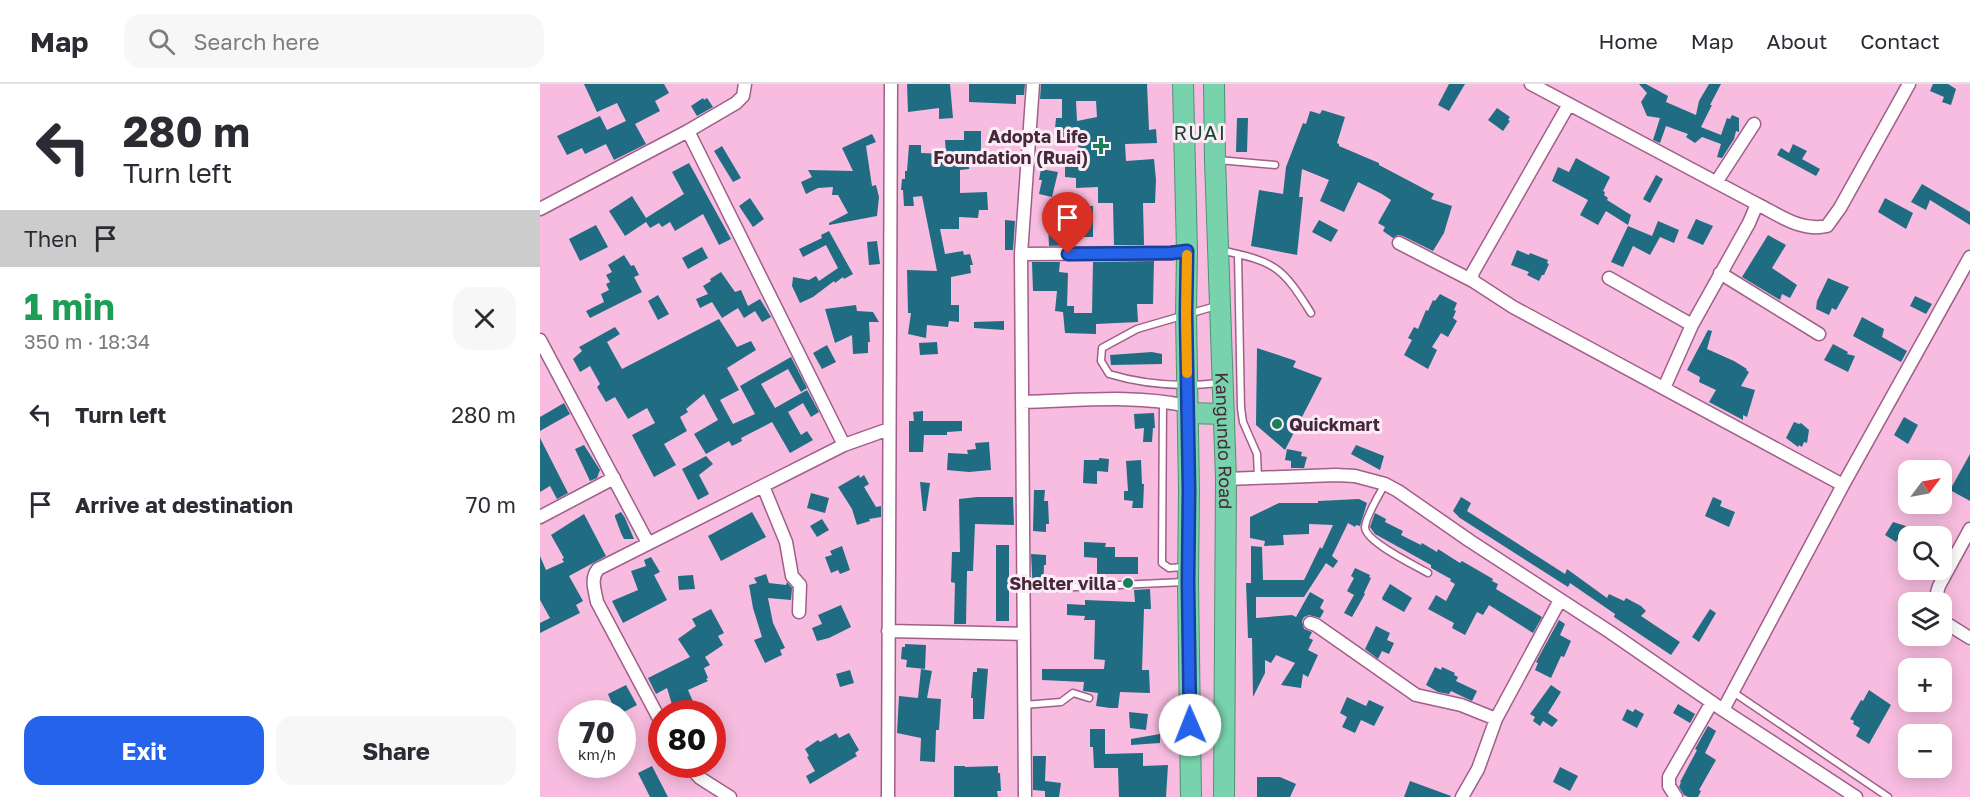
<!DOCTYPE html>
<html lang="en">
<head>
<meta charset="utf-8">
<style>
	:root { --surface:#fff; --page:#f7f7f7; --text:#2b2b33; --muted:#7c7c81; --line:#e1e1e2; --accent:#2563eb }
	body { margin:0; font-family:"Golos Text",sans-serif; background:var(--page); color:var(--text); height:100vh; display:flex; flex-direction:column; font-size:22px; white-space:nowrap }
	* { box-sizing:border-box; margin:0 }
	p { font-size:20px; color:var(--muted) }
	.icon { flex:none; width:33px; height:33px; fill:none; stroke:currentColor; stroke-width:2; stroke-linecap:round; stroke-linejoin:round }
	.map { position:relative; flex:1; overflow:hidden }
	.details { display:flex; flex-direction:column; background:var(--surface); width:540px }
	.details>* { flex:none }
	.top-card { background:#fff; color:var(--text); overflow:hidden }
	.needle { width:39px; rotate:58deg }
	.buttons { position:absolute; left:1358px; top:376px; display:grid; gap:12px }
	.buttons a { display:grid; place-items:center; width:54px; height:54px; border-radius:12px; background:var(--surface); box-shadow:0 3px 15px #0003; font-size:30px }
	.speed { position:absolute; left:18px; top:616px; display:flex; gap:12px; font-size:30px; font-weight:700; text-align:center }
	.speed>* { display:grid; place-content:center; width:78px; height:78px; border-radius:50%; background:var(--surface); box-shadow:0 3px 15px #0003; line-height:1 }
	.speed small { font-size:15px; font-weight:400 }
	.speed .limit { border:9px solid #d22; background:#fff; color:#111 }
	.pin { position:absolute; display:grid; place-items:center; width:51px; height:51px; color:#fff; margin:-62px -26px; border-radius:50% 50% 50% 0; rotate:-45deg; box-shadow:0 0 6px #0007 }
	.pin .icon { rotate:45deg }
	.me { position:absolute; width:66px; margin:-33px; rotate:359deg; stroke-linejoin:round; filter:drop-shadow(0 0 4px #0008) }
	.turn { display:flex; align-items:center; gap:21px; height:126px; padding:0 24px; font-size:27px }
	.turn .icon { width:78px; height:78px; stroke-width:2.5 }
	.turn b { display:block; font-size:42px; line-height:51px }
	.then { display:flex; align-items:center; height:57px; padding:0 24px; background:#0003; gap:12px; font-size:22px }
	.round { display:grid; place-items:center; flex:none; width:63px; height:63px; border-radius:18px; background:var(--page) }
	.headline { display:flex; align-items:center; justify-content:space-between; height:102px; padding:0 24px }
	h1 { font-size:36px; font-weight:700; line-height:45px; color:#1e9e55 }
	.action { display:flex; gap:12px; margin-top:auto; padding:12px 24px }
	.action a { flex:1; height:69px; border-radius:18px; background:var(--accent); color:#fff; font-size:24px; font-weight:700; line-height:69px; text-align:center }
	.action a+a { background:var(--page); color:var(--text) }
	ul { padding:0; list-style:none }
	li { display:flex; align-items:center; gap:18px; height:90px; padding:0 24px }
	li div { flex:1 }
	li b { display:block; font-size:22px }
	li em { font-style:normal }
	header { display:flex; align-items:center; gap:36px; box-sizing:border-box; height:84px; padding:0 30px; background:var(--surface); border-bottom:2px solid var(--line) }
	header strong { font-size:28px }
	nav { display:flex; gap:33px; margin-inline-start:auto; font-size:21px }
	.search { width:420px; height:54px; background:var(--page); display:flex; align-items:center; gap:15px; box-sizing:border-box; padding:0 21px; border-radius:18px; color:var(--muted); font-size:22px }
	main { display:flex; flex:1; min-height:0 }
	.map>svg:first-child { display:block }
	.building { fill:#1f6c83; fill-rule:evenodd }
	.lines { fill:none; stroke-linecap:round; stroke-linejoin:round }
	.service-casing { stroke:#a05f88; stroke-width:9 }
	.minor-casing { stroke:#a05f88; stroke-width:15 }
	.trunk-casing { stroke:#509077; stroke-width:22 }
	.service { stroke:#fff; stroke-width:6 }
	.minor { stroke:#fff; stroke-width:12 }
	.trunk { stroke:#78d3ac; stroke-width:20 }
	.route-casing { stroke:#184099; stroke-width:15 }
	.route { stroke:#2563eb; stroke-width:10 }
	.slow { stroke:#f59e0b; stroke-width:10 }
	.poi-dot { fill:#1b805a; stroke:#fcecf5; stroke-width:2 }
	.labels { text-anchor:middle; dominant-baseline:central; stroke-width:6; stroke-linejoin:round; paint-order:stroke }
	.poi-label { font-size:18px; font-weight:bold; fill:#45293b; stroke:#fcecf5; text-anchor:end }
	.street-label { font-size:18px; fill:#45293b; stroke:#fcecf5 }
	.neighbourhood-label { font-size:20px; letter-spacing:1.5px; fill:#194532; stroke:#fcecf5 }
</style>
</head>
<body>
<header>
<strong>Map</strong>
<div class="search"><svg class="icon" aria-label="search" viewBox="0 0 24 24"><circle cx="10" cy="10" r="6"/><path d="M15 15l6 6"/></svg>Search here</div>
<nav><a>Home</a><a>Map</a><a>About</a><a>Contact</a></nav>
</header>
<main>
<section class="details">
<div class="top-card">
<div class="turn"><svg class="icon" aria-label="left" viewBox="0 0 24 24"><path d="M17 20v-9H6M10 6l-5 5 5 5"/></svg><div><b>280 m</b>Turn left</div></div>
<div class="then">Then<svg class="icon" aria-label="arrive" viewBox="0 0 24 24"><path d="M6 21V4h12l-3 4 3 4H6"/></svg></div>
</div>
<div class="headline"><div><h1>1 min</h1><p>350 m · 18:34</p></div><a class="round"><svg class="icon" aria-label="close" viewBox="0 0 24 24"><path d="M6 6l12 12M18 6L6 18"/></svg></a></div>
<ul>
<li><svg class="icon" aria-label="left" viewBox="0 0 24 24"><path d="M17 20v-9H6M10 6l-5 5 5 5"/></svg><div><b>Turn left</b></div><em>280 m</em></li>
<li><svg class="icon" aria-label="arrive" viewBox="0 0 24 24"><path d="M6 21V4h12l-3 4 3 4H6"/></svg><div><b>Arrive at destination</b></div><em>70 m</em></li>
</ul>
<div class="action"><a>Exit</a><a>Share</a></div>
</section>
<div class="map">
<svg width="1430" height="713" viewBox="0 0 1430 713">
	<rect width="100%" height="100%" fill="#f7bcdf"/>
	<path class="building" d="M44,0H124L129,9L115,17L120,27L95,40L106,60L74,76L66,60L45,70L42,64L27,71L17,52L60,32L67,46L86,37L77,19L57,28Z
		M367,0H410L413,34L399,35V24L368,28Z
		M429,0H485L484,11H476V20L429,18Z
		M501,0H607L609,46L616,45L617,59L585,60L586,77L614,75L616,96L615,119H603L604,161H574L573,119H558V103L536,104V94L525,93V76H539L538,57L514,55L516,34H522V15H500ZM536,17H556L557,33L537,37Z
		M909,0H925L909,27L898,21Z
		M1099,0H1106L1128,12L1126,18L1156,31L1159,17L1169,0H1181L1170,21H1172L1161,43L1181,51L1187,34L1190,35L1192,31L1199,34V48L1196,47L1194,55L1182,74L1177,73L1181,60L1162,53L1155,59L1146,53L1148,50L1126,42L1120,59L1113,56L1120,34L1107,32L1101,18L1107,9Z
		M1393,0H1408L1416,5L1411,21L1402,18L1404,13L1390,7Z
		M163,14L164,16L167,14L173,23L157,32L151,22Z
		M957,24L970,33L968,36L970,37L963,47L948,36Z
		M782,26L805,33L797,59L799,60V62L839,79V81L894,110L891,115L912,122L904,149L893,167L863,152L858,151L853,154L843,147L845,143L838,139L851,116L842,110L818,98L804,128L780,117L789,96L762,85L759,113H763L757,171L711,162L719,106L743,110L746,83L763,39L766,40L770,27L780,30Z
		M697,34H708L707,68H696Z
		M424,47H441V67H428L429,85L420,86V109L447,108L448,126H439L438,134L419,133V145H400L405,170L423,167L424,171L430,170L433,181H430L431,189L411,193V221H419V238L409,237L408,243L387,241L386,254L368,250L371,229H368L367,186L397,187L382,112L373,113L374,122H364L363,106H361L362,95H365V87H367L369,61H381V69L406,70L405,56H424Z
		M332,50L336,58L326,62L332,102L336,101L339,113L337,132L289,141V139L308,129L298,111H292L293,103L278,104L266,110L261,98L272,93L268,86L313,87L302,64Z
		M1253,60L1267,67L1262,75L1280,85L1276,92L1237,71L1241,64L1249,69Z
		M182,62L201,94L193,98L174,67Z
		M1036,74L1070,93L1063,107L1065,108L1064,111L1068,114L1067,116L1091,131L1088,141L1066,127L1058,141L1040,131L1048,116L1012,97L1018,83L1029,88Z
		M149,79L191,155L179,161L163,130L135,147L130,138L122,143L119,139L110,144L106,138L85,152L69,127L92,112L106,134L144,110L132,88Z
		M501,85L518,88L512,113L499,110L502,96H499Z
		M1116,91L1123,95L1110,119L1103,115Z
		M1382,100L1430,128V141L1390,116L1386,126L1371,118Z
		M210,114L224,135L213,143L199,122Z
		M1345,114L1373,129L1366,145L1338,128Z
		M528,120V122H553V153H529V161L509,162L507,121Z
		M1156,135L1173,142L1163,161L1147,154Z
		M465,136L475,137L473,166H465Z
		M779,136L798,146L791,158L772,148Z
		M1118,137L1139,146L1134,159L1120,153L1110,171L1093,162L1083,183L1071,178L1088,142L1112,152Z
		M56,141L68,163L40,177L29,155Z
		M289,147L313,190L304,195L303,193L295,199L294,197L273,213L260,219L252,202L253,193L269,196L276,192L279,197L298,184L286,161L263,173L259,165L282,154L281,151Z
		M1228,151L1246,161L1232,184L1257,201L1250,214L1242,210L1240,216L1202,193Z
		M337,157L340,180L329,181L327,158Z
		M162,163L168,174L148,185L142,174Z
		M977,166L989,171L990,169L1008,176L1007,179L1009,180L1004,191H1002L999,197L987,191L989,188L971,181Z
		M84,171L91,182L94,181L99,191L94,193L102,208L50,234L46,227L64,218L61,210L69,206L66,200L70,198L66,191L72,188L68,181Z
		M614,177L613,220H597L598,238L556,240V250L525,249L523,228L515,227L517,207H493L492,178H520L519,188L528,189L527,222H534V229H552L553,178Z
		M181,188L195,208L201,206L208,222L220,215L231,233L222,238L215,227L204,234L198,224L182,234L172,218L160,224L156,215L168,210L163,202L171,197L170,195Z
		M1288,194L1309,203L1296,226L1292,224L1289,231L1276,225L1277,217Z
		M900,210L917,219L914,226L916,227L913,234L917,237L908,253L901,249L892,263L897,266L888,285L864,271L872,256L868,254L874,243L878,245L886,226L888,227L893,216L895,217Z
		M118,211L129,230L118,236L108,217Z
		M1375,212L1392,220L1386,230L1370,222Z
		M316,221L317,227L333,228L339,238H329L330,258H328V269L313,270L312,251L295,259L285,225Z
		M1322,233L1344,245L1342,253L1367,267L1361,278L1313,252Z
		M179,235L197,263L211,257L216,266L187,284L199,306L180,316L193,340L215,330L200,302L251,273L267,304L261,308L248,285L221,300L235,324L267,306L279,328L271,333L263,319L248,328L261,351L267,347L273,356L250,369L232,338L201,354L202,357L192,362L189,357L166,370L154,350L178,336L164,310L146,325L148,328L140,333L147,347L124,360L136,381L114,393L92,351L115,339L107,324L88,335L75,313L66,318L57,303L60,300L50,282L40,288L33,275L42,267L39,263L75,243L80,250L67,258L82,285Z
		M464,237V246L434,244V238Z
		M1168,246L1172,247L1167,265L1194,277L1207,285L1206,286L1209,288L1201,302L1215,306L1207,333L1203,331V336L1169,318L1176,306L1159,298L1160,293L1147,286Z
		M397,258L398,270L380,271L379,259Z
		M1293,260L1308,268L1307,270L1315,272L1308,288L1284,276Z
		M287,261L296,278L282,285L273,269Z
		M717,264L756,277L753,283L782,294L745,366L716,341Z
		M612,268L622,270V280L571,281L570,271Z
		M24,319L30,330L0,347V333Z
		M383,327V337H422V347L407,348V351H384L383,368H369V337H374L373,328Z
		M614,329L615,344H613L612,358H603L604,344L595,345L594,330Z
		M1364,333L1378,341L1368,360L1354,351Z
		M1254,338L1259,340L1261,339L1269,346L1267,359L1264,358L1262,363L1259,361L1258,363L1246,354Z
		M0,354L28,409L17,415L10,402L0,408Z
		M449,358L451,386L429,388L407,386L408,369L428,370L427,366L436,365L435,359Z
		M44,361L60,386L57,394L50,397L35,365Z
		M816,361L844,372L840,386L811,370Z
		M747,365L762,368L761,372L767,373L764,384H751V377L745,376Z
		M1430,370V417L1410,406Z
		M166,372L173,380L159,391L169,410L158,416L142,385Z
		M559,374L569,375L568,388L557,387V400L543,399L544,376H559Z
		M601,376L602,400H604L603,424H592L593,417L584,416V407H588L586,377Z
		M319,391L320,394L324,391L329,400L324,403L336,423L341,422V433L329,435L330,437L317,441L312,425L298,403Z
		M380,398L390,399L386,427H383Z
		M494,406H505L504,417H508L509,440H506V448L493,447Z
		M271,409L289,414L285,429L267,424Z
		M437,413H473L474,441L435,440L433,487H427L426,540H414L415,499L411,498L412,468H420L419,415Z
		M921,413L931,419L927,427L1025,490L1027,485L1067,514L1069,510L1084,517L1086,514L1101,522L1106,527L1101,532L1140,558L1131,571L1074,533L1075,530L1030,499L1028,503L920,434L913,427Z
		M1173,413L1182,417L1180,422L1195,428L1189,443L1165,432Z
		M819,415L827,419L820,442L816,441L815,443L808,439L792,472L798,477L793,484L786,479L764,513H716V534L752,531L756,533L770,508L784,516L780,524L784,527L780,534L769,531L764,533L762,537L764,545L772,548L769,554L773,556L768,566L778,571L768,593L763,590L761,604L741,601L755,579L736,571L731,579L725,576V589L713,613L712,554H708L706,499H711V462L722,463L723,496H764L780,463L782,465L793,441L769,440V450L743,451L744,461L724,462L725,457L710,454V433L739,419H778V417Z
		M81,428L85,434L94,455H84L81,449L75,433V431Z
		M212,428L226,453L181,477L168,452Z
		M835,429L846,435L845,438L863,447L861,451L881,461L882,459L897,468L898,465L920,479L922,477L953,495L952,497L958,500L956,505L1002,533L993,549L949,521L943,531L937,528L925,551L912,544L914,539L888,525L896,511L906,517L915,500L910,497L911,495L891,484V481L835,450L830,443Z
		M44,430L66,472L29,492L43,517L36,521L40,529L0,549V539L10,534L0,516V472L6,486L24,478L22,475L24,474L11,451Z
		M282,435L289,446L277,453L270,442Z
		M1353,438L1366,442L1356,458L1345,451Z
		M544,458L566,459L565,463H575V473H598V490H557V474L544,473Z
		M456,461H469V537H456Z
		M302,462L310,486L300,490L298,486L291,489L285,473L292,471L290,467Z
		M491,470L506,471V481H504L503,508H493Z
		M111,473L120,488L114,491L127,516L83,539L72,517L98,506L91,487L106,482L104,476Z
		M815,484L830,491L829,493L831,494L824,509L825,510L812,533L804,529L814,511L807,507L814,494L811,492Z
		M226,490L229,499L246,501L247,498L252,504L251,516L228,514L233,539L245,564L240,566L242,571L225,579L214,556L222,553L213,524L209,501L217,499L214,494Z
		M153,491L155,505L139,506L138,492Z
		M850,500L872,514L864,528L843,516L842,514Z
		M610,505L611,525H604L602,586H609L610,609L580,608L578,624H570L556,622L558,609L543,607L544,598L502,596V585H564L565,576L554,575L555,536H544L545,532L527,531V520L545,521V516L595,518L594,506Z
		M301,521L311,543L289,554L277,557L272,544L282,540L278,531Z
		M171,525L184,549L178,552L183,561L165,573L170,581L164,584L168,594L166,595L168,597L148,606L154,620L143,625L144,630H135L127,604L116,610L108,594L150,573L138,555L156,542L152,535Z
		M1170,525L1176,529L1159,558L1152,553Z
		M1019,536L1025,540L1020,551L1031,557L1024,573L1021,572L1011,594L995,586L998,579L996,578Z
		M836,542L850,549L847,556L854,559L849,570L842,567L838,575L825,565Z
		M365,560L386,561L385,585L366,583L367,576L361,575L362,563H365Z
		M895,583L901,586L902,583L915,589L914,591L918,593L916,597L937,607L932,617L911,607L909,610L898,608L886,601Z
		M437,584L448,585L444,635H433V614H431L433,588H437Z
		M381,585L392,587L387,614L401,615L399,646H396L395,678L380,677L381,654L357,649L359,612L378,614Z
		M310,586L314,599L300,603L296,590Z
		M86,601L97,621L80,630L76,622L74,624L68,610Z
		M1011,601L1021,608L1008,629L1018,636L1012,643L1003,637L1000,642L993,637L995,633L990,630Z
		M1329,606L1351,621L1329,660L1316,652L1320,644L1313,640L1314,637L1310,635L1321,616L1323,617Z
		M807,613L826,622L829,616L844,623L834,642L821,636L815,649L802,643L807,633L800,629Z
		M1138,620L1155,630L1150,639L1133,629Z
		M1087,625L1093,628L1095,625L1104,630L1097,644L1082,636Z
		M589,628L608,630L606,646L590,644Z
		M1168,642L1176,647L1165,669L1176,676L1159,706L1161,707L1158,713H1148L1144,711L1139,703L1141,698H1140L1157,666L1155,665Z
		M550,645H565V670L603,669V682L628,681L626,713H579L578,684H554L553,663H550Z
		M296,649L299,654L309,649L319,666L315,669L317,672L270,700L266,692L275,687L267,673L269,672L265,665L278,656L280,658Z
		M620,650V659L591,661V655Z
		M493,672H506L505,697L521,699L519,713H505V707L493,706Z
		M112,682L128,713H110L98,689Z
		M414,682H425V683L458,682V689H460L461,707H457L458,713H414Z
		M1020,683L1038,692L1030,707L1013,698Z
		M717,693H740L756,700L750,713H717Z
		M870,697L911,712L910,713H864Z"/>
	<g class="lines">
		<defs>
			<path id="service" d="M678,76L735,81
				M680,166C735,178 741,181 771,229
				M698,170L701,324L703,338L717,370L718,394
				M676,222L597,245L562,264L561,277L569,290C605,301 642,303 679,299
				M623,317L622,479L629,484L645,483
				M845,400C839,411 826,432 825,443C824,457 876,482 888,489
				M514,504L644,498
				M1193,608L1348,713
				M484,621L521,618L533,609L549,614"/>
			<path id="minor" d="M991,0L1217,120L1209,139L1152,241L1124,304
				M1029,20L932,190L933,197L973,223L1303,401
				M148,47L196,19L203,12L205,0
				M1177,97L1214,40
				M1217,120C1239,131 1261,148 1287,142L1300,124L1369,0
				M0,125L148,47L304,361
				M859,159L933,197
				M481,170L631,169L647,167
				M1180,189L1279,250
				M1069,194L1152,241
				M0,256L108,459
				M482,318C537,317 593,310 648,322
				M686,395L796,391L815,392L845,400L858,407L930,457L1070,548L1183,626L1316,713
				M223,402L246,458L252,492L260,501L259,528
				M0,433L74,394
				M1394,519L1399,502L1430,445
				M1401,536L1430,554
				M770,539L776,541L876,611L921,621L956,635L938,685L922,713
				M348,547L484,550
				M1183,626L1303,401L1430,173
				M956,635L1020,516
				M122,640L57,518C55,506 50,495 58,485L304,361L349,345
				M148,681L160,694L190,713
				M348,713L351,0
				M485,713L481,170L493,0
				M1136,713L1129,702V693L1172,618"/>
			<g id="trunk">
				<path d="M643,0L647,167L646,230L649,407L648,498L651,713"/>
				<path id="s1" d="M674,0L675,76L686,395L684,713"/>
				<path d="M648,329L684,330"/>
			</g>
		</defs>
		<use href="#service" class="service-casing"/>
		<use href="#minor" class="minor-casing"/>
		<use href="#trunk" class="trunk-casing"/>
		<use href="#service" class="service"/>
		<use href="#minor" class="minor"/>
		<use href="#trunk" class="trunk"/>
	</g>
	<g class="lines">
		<defs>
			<path id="route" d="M528,170L631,169L647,167L646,230L649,407L648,498L650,641"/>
		</defs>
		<use href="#route" class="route-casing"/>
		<use href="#route" class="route"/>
		<path class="slow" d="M647,289L646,230L647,171"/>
	</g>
	<g class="poi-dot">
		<path d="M558 53h6v6h6v6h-6v6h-6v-6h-6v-6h6z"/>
		<circle cx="737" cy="340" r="6"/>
		<circle cx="588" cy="499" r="6"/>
	</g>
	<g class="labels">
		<g class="poi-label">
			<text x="548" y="52">Adopta Life<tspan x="548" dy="21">Foundation (Ruai)</tspan></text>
			<text x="749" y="340" text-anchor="start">Quickmart</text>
			<text x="576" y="499">Shelter villa</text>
		</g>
		<g class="street-label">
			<text stroke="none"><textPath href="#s1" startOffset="357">Kangundo Road</textPath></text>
		</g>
		<g class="neighbourhood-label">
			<text x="660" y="48">RUAI</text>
		</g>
	</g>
</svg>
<div class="buttons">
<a><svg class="needle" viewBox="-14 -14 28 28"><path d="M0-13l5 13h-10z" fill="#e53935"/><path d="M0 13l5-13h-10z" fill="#7c7c81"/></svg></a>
<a><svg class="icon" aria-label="search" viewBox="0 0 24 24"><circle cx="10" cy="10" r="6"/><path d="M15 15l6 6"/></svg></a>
<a><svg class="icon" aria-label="layers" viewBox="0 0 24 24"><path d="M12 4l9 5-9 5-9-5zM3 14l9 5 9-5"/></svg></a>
<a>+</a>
<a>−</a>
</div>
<div class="speed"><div>70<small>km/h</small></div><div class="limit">80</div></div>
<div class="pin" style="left:528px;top:170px;background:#d93025"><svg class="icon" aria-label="arrive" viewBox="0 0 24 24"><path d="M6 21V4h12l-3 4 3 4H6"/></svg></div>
<svg class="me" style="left:650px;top:641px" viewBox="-20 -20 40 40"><circle r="19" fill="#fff"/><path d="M0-13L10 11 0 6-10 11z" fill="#2563eb"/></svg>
</div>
</main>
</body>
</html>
